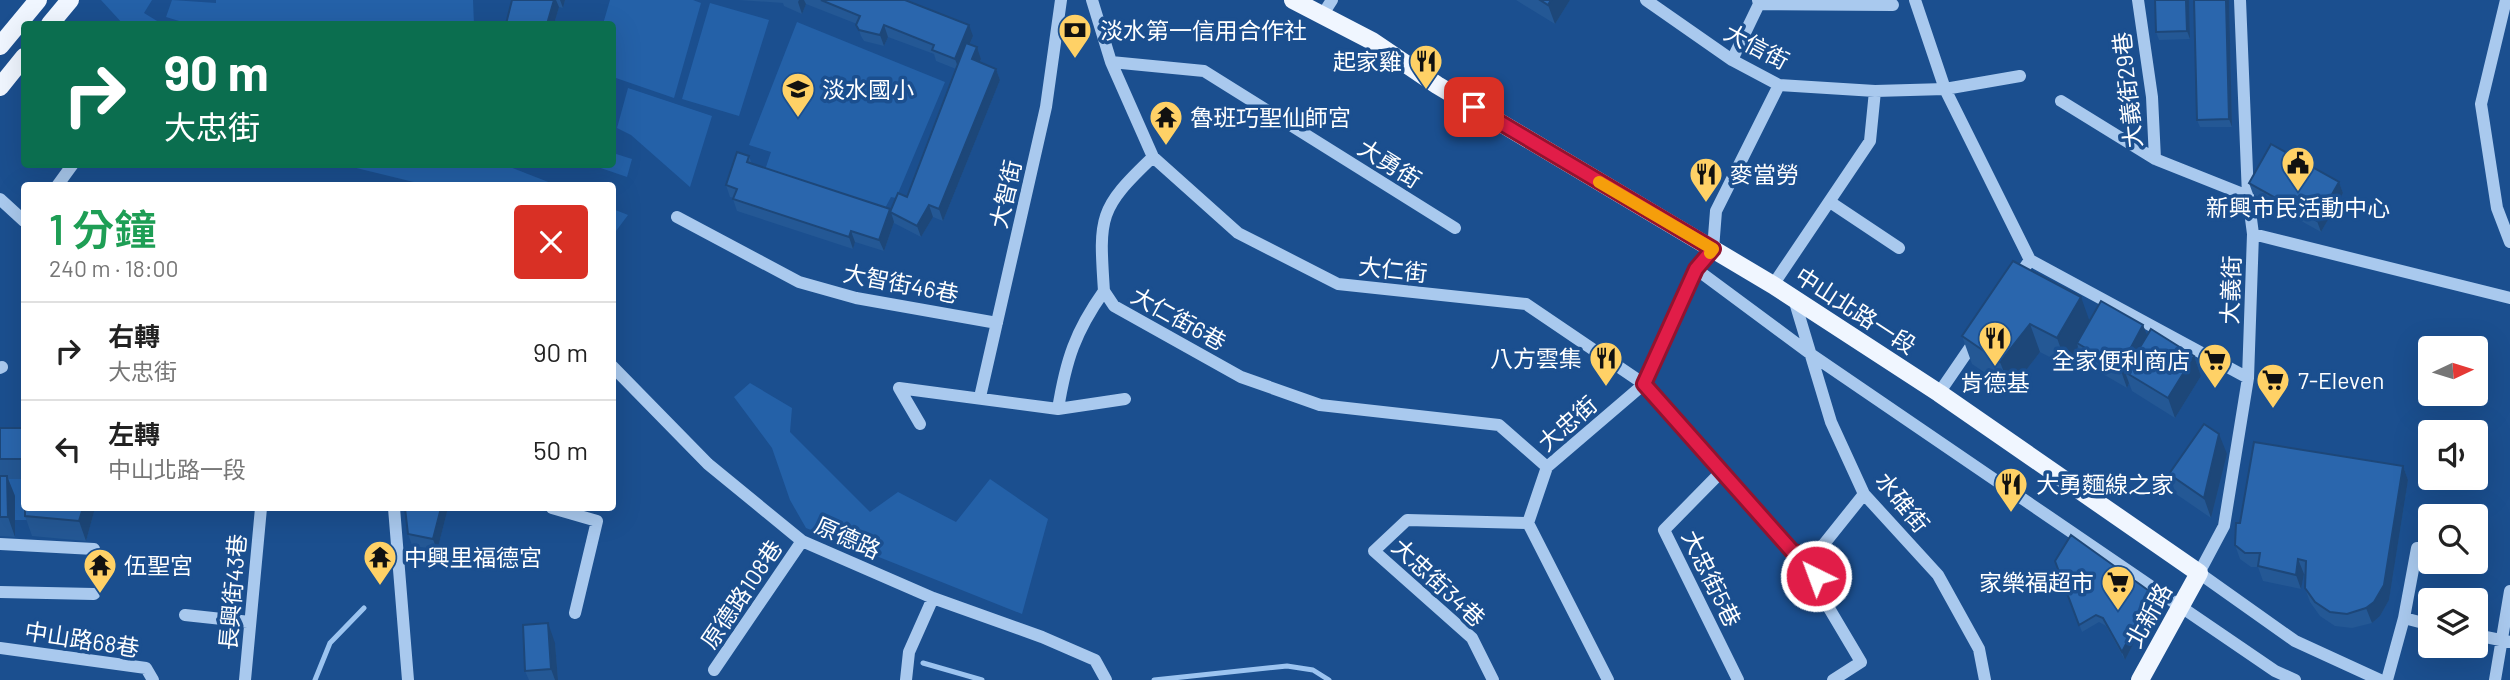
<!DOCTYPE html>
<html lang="zh-TW">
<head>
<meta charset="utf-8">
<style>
	:root { --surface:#fff; --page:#f6f6f6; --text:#222; --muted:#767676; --line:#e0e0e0 }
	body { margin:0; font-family:Barlow,"Noto Sans TC",sans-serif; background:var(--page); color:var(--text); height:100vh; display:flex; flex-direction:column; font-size:26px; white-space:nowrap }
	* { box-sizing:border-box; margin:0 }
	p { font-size:23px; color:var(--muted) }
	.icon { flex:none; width:38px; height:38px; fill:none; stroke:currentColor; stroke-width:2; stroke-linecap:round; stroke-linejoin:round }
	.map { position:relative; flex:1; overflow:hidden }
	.panel { position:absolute; left:21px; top:182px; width:595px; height:329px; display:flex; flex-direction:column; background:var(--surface); border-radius:7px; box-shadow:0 7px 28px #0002 }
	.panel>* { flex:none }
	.banner { position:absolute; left:21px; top:21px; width:595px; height:147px; border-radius:7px; box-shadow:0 7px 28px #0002; background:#0b6e4f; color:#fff; overflow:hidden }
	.needle { width:46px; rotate:86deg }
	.tools { position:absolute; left:2418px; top:336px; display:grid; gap:14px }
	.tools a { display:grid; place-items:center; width:70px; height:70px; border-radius:7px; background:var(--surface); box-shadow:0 7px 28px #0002; font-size:35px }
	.pin { position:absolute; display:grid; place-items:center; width:60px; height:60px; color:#fff; margin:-30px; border-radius:14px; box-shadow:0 4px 10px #0006 }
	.me { position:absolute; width:77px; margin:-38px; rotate:318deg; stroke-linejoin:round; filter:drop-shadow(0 0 5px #0008) }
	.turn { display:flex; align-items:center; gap:24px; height:147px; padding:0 28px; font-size:32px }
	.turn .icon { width:91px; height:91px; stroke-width:2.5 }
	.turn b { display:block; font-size:49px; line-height:60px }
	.round { display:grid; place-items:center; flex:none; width:74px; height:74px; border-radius:7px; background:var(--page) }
	.headline { display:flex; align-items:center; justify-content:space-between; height:119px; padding:0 28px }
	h1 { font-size:42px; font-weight:600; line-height:52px; color:#1e9e55 }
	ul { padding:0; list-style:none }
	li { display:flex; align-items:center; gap:21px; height:98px; padding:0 28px; border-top:2px solid var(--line) }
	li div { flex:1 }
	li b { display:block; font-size:26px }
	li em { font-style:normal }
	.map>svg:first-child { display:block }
	.green { fill:#2461a8 }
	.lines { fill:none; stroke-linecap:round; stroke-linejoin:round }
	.stream { stroke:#9cc4f0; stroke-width:5 }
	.minor { stroke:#a9c9ee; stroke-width:12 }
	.major { stroke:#f0f6ff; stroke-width:18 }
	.wall { fill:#245895 }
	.shaded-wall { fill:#1d4779 }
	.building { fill:#2a66ad; stroke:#1d4779; stroke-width:2 }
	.route-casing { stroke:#92132f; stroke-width:18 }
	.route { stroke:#e11d48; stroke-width:12 }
	.slow { stroke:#f59e0b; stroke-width:12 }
	.labels { text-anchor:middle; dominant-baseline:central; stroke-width:7; stroke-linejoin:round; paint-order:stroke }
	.poi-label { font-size:23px; fill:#fff; stroke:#1b4f8f; text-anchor:start }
	.street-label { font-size:23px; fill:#fff; stroke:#1b4f8f }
</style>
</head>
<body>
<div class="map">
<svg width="2510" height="680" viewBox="0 0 2510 680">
	<rect width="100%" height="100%" fill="#1b4f8f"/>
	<path class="green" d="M101,0H152L144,13L162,24H123Z
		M172,0L216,3V0H473L474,24H189L166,17Z
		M610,0H693L701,3L674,98L613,77L612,24H603Z
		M710,3L769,20L739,116L682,99Z
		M797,22L945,82L896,198L891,197L884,210L765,170L771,152L749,145Z
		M628,88L712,116L690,187L631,135L617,128Z
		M613,153L632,159L627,177L592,165L612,164Z
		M344,165H505L556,185H426Z
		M613,209L628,215L613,235Z
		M750,383L792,408L790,432L870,512L898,492L956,522L990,479L1048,519L1022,614L806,528L790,500L772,448L734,397Z
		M0,479H24V508H32V520H15L14,496Z"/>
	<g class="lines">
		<path class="stream" d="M923,663L982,680
			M315,680L330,643L364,608
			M1154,680L1287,666L1313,670L1329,680"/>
		<path class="minor" d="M1092,0L1111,62L1153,157L1238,233L1338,284L1526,304L1644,384L1792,551L1812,559
			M1646,0L1732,60L1779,85L1875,91L1945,89L2030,260L2016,280
			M1915,0L1945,89L2020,76
			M2138,0L2152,97L2155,159L2248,196
			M2240,0L2248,196L2253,234L2248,378L2224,526L2199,573L2295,641L2380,680
			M2506,0L2481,104L2497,208L2510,242
			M1759,4L1893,5
			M1323,14L1332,0
			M1732,60L1759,4L1758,0
			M1111,62L1204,71L1455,228
			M2061,101L2155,159
			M57,186L73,164
			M0,199L24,221
			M1830,202L1899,248
			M677,217L799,282L856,298L997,323
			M2253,234L2510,298
			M2030,260L2248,378
			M1696,269L1812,355L2275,671L2295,680
			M1773,285L1870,141L1875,91
			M1104,291C1099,217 1098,209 1153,157
			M1794,299L1831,422L1864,494L1938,575L1979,649L1985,680
			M612,366L708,464L802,541L933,598L1042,637L1095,660L1106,680
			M0,368L2,367
			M899,388L1058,409
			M899,388L920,424
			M1939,393L1976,339
			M980,397L1046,107L1061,0
			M1125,399L1058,409C1066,360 1075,332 1104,291L1114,306L1241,377L1320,405L1499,425L1547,467
			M1721,472L1664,530L1738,680
			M394,508L408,680
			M552,508L597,521L575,613
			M0,544L94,549
			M1812,559L1820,593L1861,662L1833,680
			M1812,559L1864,494
			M0,592L94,594
			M185,615L250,622
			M2404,618L2431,625
			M2476,635L2510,642
			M0,648L146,668L153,680
			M714,670L802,541
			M245,680L261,508
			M906,680L909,652L933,598
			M1493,680L1472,638L1374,551L1407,520L1528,523
			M1608,680L1528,523L1547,467L1644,384L1696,269L1713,249L1716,211L1779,85
			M2387,680L2404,618L2417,548
			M2495,680L2510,591"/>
		<path class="major" d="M1293,0L1372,41L1437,85L1773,285L1939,393L2199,573L2140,680
			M50,24L70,0
			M0,46L38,0
			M0,87L24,57"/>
	</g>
	<path class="wall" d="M512,0H565L563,8L559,7L554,24H506Z
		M738,0H905L973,36L970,44L977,47L981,59L980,62L996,69L1000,80L943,221L933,217L921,237L894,223V222L884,251L855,242L853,249L737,211L733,199L734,198L730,197L726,185L749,156L752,164L890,211L907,197L956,69L936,61L934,54L888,37L884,46L864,41L861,36L857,24L806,4L802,14L784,6L783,3Z
		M1516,0H1570L1555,24Z
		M2155,0H2189L2190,39L2159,40L2156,32Z
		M2194,0H2229L2232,127H2200L2197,120Z
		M2339,182L2343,193L2321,232L2253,194L2249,183Z
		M2013,261L2089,321L2143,325L2147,336L2194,356L2201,376L2175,418L2132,391L2129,383L2127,388L2084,363L2078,347L2067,366L2040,352L2011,390L1972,364L1962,336Z
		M0,428H24V479H8L15,496V537L0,536Z
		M2227,454L2211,518L2176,494L2169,474Z
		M2403,466L2408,480L2389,600L2380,616L2372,623L2352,628L2335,626L2320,616L2310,602L2305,588L2306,574H2304L2301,589L2263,581L2258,567H2251L2240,559L2235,545L2240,523Z
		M25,508H95L86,541L32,536L25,516Z
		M405,508H448L437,551L412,545L408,534Z
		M2055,561L2155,601L2125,660L2106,626L2099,622L2082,632Z
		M555,643L558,680H529L525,671Z"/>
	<path class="shaded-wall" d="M554,0H556L559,7L554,24H547Z
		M560,0H565L563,8Z
		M799,0H804L806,4L802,14L798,2Z
		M1551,0H1570L1555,24L1548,5Z
		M2186,0H2189L2190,39L2187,31Z
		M2226,0H2229L2232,127L2229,119Z
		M884,25L888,37L884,46L880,35Z
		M969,25L973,36L959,70L955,59Z
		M977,47L981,59L976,70L972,59Z
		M996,69L1000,80L943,221L939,209Z
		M2339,182L2343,193L2321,232L2317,221Z
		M929,205L933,217L921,237L917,226Z
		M890,209L894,222L884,251L879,240Z
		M851,231L855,242L853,249L849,237Z
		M2081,297L2091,325L2077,343L2078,347L2067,366L2057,338Z
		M2030,324L2040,352L2011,390L2000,362Z
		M2143,325L2151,345L2125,372L2129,383L2127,388L2120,368Z
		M2194,356L2201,376L2175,418L2168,398Z
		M2219,434L2227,454L2211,518L2204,498Z
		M2403,466L2408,480L2389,600L2380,616L2372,623L2366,608Z
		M7,476L15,496V537L8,517Z
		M83,508H95L86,541L79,521Z
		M441,508H448L437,551L433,539Z
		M2298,559L2304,574L2301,589L2296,575Z
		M2152,593L2155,601L2125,660L2122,652Z
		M548,623L555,643L558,680H555L551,669Z"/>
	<path class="building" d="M512,0H554L547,24H506Z
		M821,0H905L969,25L955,59L932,50L934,45L884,25L880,35L859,30L856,25L860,16Z
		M1540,0H1551L1548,5Z
		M2155,0H2186L2187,31L2156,32Z
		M2194,0H2226L2229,119L2197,120Z
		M966,43L977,47L972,59L996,69L939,209L929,205L917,226L890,212L898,193L907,197Z
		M2271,144L2339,182L2317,221L2249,183Z
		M737,152L749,156L747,162L890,209L879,240L851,231L849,237L733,199L737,189L726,185Z
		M2013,261L2081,297L2057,338L2030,324L2000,362L1962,336Z
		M2101,301L2143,325L2120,368L2077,343Z
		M2151,329L2194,356L2168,398L2125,372Z
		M2204,424L2219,434L2204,498L2169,474Z
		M0,428H24V459H0Z
		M2254,442L2403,466L2384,585L2374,602L2366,608L2347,614L2330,612L2315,602L2305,588L2306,561L2298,559L2296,575L2258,566L2260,553H2245L2235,545L2236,523H2240Z
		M0,476H7L8,517H0Z
		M25,508H83L79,521L25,516Z
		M405,508H441L433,539L408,534Z
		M2071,535L2152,593L2122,652L2103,618L2096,615L2079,625L2055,561Z
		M548,623L551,669L525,671L523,625Z"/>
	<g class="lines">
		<defs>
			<path id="route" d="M1474,107L1713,249L1696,269L1644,384L1792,551L1811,559L1816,576"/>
		</defs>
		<use href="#route" class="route-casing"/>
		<use href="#route" class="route"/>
		<path class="slow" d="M1599,182L1713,249L1710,253"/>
	</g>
	<defs>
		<symbol id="bank-pin" viewBox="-11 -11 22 30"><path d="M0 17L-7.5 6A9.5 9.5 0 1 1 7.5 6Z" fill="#ffd166" stroke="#1b4f8f"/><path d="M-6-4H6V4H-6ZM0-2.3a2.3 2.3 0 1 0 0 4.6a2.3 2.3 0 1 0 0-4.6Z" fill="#111"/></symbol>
		<symbol id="restaurant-pin" viewBox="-11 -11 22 30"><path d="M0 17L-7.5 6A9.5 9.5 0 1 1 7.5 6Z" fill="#ffd166" stroke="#1b4f8f"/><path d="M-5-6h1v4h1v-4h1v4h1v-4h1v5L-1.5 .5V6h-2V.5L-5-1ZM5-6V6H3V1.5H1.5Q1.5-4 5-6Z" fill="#111"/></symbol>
		<symbol id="school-pin" viewBox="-11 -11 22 30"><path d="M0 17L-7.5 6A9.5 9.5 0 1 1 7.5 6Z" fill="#ffd166" stroke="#1b4f8f"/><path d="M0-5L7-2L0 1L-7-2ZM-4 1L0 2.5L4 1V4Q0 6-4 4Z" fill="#111"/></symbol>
		<symbol id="temple-pin" viewBox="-11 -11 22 30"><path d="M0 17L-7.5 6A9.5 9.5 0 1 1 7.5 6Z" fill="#ffd166" stroke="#1b4f8f"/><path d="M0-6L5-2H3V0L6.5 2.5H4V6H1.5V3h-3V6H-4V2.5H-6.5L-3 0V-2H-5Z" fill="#111"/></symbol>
		<symbol id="civic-pin" viewBox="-11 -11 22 30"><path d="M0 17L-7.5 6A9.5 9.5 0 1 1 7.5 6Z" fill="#ffd166" stroke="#1b4f8f"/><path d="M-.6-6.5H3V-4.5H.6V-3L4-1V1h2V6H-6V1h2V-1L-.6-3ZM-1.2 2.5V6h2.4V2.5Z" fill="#111"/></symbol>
		<symbol id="supermarket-pin" viewBox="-11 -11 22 30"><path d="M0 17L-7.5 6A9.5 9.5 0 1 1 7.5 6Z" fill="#ffd166" stroke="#1b4f8f"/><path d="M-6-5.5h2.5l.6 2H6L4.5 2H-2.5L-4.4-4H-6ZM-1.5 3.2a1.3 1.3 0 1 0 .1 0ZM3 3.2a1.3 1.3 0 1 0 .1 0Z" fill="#111"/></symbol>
	</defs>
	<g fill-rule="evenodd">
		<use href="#bank-pin" x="1056" y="11" width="38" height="52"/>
		<use href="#restaurant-pin" x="1407" y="42" width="38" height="52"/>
		<use href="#school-pin" x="779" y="70" width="38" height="52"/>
		<use href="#temple-pin" x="1147" y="98" width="38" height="52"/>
		<use href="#civic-pin" x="2279" y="144" width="38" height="52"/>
		<use href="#restaurant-pin" x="1687" y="155" width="38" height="52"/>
		<use href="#restaurant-pin" x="1976" y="319" width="38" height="52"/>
		<use href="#restaurant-pin" x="1587" y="339" width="38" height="52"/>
		<use href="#supermarket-pin" x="2196" y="341" width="38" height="52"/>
		<use href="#supermarket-pin" x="2254" y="361" width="38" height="52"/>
		<use href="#restaurant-pin" x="1992" y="465" width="38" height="52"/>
		<use href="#temple-pin" x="361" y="538" width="38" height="52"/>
		<use href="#temple-pin" x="81" y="546" width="38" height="52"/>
		<use href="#supermarket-pin" x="2099" y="563" width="38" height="52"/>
	</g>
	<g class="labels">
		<g class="poi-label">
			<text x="1100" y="30">淡水第一信用合作社</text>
			<text x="1402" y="61" text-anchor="end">起家雞</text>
			<text x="822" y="89">淡水國小</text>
			<text x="1190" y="117">魯班巧聖仙師宮</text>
			<text x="1730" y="174">麥當勞</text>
			<text x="2298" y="207" text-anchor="middle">新興市民活動中心</text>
			<text x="1582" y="358" text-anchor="end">八方雲集</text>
			<text x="2190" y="360" text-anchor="end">全家便利商店</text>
			<text x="2298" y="380">7-Eleven</text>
			<text x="1995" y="382" text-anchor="middle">肯德基</text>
			<text x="2036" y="484">大勇麵線之家</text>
			<text x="404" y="557">中興里福德宮</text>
			<text x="124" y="565">伍聖宮</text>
			<text x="2094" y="582" text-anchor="end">家樂福超市</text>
		</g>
		<g class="street-label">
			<text transform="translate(1757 46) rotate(28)">大信街</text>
			<text transform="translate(2127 90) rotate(-96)">大義街29巷</text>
			<text transform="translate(1390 163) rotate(32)">大勇街</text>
			<text transform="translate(1005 194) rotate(-77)">大智街</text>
			<text transform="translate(1393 269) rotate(6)">大仁街</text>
			<text transform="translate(901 283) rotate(11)">大智街46巷</text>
			<text transform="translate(2230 290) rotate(-88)">大義街</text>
			<text transform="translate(1856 310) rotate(33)">中山北路一段</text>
			<text transform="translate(1179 318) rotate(29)">大仁街6巷</text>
			<text transform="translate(1567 423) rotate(-41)">大忠街</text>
			<text transform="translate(1903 502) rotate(51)">水碓街</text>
			<text transform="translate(848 537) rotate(24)">原德路</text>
			<text transform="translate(1712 578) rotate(64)">大忠街5巷</text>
			<text transform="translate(1439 582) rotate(43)">大忠街34巷</text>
			<text transform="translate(232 592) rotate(-85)">長興街43巷</text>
			<text transform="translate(741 594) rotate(-56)">原德路108巷</text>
			<text transform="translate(2148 615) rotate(-61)">北新路</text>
			<text transform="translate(82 639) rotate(9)">中山路68巷</text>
		</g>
	</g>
</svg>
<div class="tools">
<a><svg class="needle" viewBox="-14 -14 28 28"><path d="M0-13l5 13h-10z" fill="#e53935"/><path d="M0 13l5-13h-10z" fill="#767676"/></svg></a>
<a><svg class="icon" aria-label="sound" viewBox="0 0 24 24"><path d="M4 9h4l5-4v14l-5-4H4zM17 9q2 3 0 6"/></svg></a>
<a><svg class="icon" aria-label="search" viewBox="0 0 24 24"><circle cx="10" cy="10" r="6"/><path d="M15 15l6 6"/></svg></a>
<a><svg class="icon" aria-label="layers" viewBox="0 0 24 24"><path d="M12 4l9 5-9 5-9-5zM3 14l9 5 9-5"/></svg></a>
</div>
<div class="pin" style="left:1474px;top:107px;background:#d93025"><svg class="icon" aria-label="arrive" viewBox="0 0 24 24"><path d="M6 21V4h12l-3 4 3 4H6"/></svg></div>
<svg class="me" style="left:1816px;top:576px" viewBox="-20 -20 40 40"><circle r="17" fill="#e11d48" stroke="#fff" stroke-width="3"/><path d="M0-11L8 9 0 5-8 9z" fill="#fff"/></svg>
<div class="banner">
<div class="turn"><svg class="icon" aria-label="right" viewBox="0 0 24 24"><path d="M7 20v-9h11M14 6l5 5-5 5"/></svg><div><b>90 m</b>大忠街</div></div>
</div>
<section class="panel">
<div class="headline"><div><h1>1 分鐘</h1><p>240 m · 18:00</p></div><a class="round" style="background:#d93025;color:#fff"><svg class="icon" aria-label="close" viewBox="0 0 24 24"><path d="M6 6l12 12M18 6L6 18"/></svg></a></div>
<ul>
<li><svg class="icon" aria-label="right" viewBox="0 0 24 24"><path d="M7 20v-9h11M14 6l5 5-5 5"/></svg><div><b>右轉</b><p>大忠街</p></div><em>90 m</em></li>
<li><svg class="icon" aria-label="left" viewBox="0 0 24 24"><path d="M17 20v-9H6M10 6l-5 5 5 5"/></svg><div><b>左轉</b><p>中山北路一段</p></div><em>50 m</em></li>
</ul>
</section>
</div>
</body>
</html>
